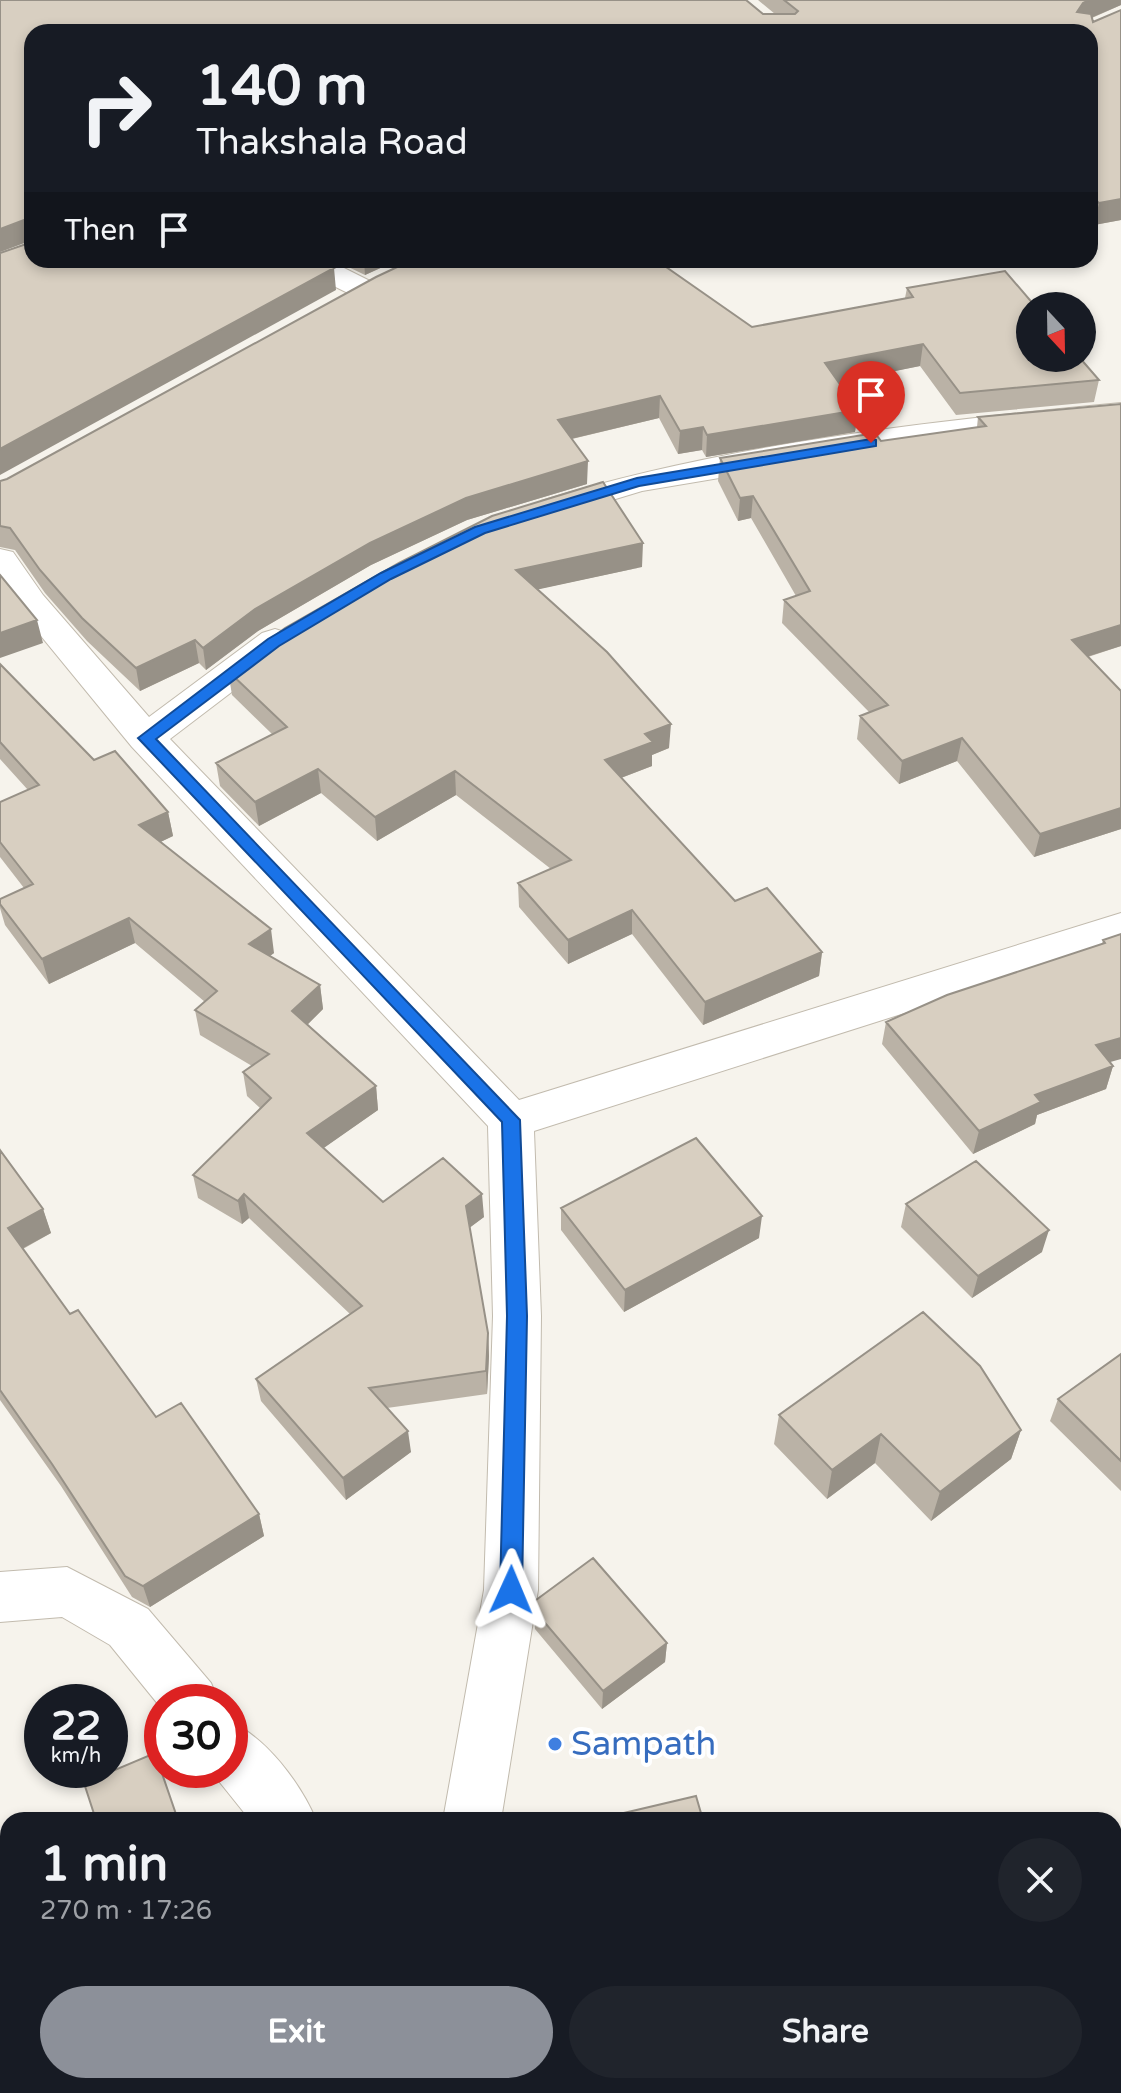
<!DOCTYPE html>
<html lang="en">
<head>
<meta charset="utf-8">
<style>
	:root { --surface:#171b24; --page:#20242c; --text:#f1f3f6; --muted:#9ea1a6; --accent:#8c9099 }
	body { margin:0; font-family:"Varela Round",sans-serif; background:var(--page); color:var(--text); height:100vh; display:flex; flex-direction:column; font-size:30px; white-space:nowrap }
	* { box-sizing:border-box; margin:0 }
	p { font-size:26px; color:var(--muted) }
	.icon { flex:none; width:44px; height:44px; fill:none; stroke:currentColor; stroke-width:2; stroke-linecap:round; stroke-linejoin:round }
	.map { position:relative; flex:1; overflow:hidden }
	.sheet { position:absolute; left:0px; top:1812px; width:1122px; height:282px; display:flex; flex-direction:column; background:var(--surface); border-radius:24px 24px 0 0; box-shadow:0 4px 12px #0003 }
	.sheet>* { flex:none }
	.banner { position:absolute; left:24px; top:24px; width:1074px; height:244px; border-radius:24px; box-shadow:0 4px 12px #0003; background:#171b24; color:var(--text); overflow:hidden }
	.needle { width:52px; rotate:158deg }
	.tools { position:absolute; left:1016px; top:292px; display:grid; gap:16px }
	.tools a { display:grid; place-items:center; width:80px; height:80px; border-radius:50%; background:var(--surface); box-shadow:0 4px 12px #0003; font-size:40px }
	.speed { position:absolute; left:24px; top:1684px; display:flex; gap:16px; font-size:40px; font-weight:700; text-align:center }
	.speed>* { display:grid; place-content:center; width:104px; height:104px; border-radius:50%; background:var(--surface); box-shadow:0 4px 12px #0003; line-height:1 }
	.speed small { font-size:20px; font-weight:400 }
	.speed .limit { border:12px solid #d22; background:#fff; color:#111 }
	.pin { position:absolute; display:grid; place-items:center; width:68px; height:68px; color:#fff; margin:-82px -34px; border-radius:50% 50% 50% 0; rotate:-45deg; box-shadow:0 0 8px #0007 }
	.pin .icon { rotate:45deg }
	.me { position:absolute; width:88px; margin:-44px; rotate:1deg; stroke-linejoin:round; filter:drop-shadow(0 0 6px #0008) }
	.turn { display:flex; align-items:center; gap:28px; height:168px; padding:0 40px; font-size:36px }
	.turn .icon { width:104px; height:104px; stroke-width:2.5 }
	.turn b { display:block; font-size:56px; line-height:68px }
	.then { display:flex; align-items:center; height:76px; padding:0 40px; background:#0003; gap:16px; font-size:30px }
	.round { display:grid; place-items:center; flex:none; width:84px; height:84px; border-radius:42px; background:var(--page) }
	.summary { display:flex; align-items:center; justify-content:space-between; height:136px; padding:0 40px }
	h1 { font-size:48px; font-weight:700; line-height:60px }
	.action { display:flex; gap:16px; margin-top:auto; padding:16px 40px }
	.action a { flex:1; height:92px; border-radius:48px; background:var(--accent); color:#fff; font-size:32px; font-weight:700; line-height:92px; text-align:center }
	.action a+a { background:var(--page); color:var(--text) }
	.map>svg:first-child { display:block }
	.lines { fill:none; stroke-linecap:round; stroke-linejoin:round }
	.minor-casing { stroke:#c2bbae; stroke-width:2 }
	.minor { fill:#fff; fill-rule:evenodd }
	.wall { fill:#bab2a6 }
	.shaded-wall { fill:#979187 }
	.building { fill:#d8cfc1; stroke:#979187; stroke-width:2 }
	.route { fill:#1a73e8; stroke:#114b97; stroke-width:2 }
	.shop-dot { fill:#3f7fe0; stroke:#fff; stroke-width:3 }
	.labels { text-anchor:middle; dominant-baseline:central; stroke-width:8; stroke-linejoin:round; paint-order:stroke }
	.near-shop-label { font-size:34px; fill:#366cbe; stroke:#fff; text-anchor:start }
</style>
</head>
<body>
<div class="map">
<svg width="1121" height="2093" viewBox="0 0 1121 2093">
	<rect width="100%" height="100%" fill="#f6f3ec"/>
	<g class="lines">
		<defs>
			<path id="minor" d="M289,260H328L376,284L380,290L376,296H354L293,266Z
				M1121,403V423L959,438L642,491L553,518L541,515L536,508L541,501C724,444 930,421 1121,403Z
				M0,549L13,552L43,595L149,717L262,633L275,629L288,633L293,641L288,649L170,739L519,1100L1121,913V944L534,1131L541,1316L538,1590L501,1820H443L484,1590L493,1316L488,1126L132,747L0,586Z
				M67,1567L148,1609L211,1683L219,1702H162V1709L110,1645L62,1617L0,1622V1572Z
				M230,1722C266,1737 301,1784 316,1820H250L210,1770H230Z
				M435,2086H497L499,2093H437Z"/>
		</defs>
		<use href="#minor" class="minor-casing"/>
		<use href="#minor" class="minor"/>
	</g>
	<path class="wall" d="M0,0L775,14L758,0H1121V5L1092,18L1093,22L1121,10V220L1094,225L1090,221V32H32V240L0,252Z
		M334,260H398L365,275Z
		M907,288L1099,380L1094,402L956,415L920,366L838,382L858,410L855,432L706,457L702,450L678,454L659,418L572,439L587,484L467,520L371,565L258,631L206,670L199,663L140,691L87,641L45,593L15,550L0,547V481L752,327L905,298Z
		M1121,404V646L1088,657L1121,691V829L1034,857L957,761L899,784L857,739L860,716L869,712L782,623L784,600L796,596L751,518L738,521L718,481L720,458L881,441L977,427L978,417Z
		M642,567L538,589L669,748L652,755V766L621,778L735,901L822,952L819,976L703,1025L632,934L568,964L519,907L518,883L551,869L456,795L377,841L321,793L259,826L220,786L216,763L272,734L232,695L228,671L285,628Z
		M0,664L94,760L168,812L173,836L160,842L274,953L270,956L320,985L323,1009L307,1025L376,1086L378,1110L323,1148L383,1202L484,1217L470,1227L488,1333L489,1356L487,1394L387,1408L411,1452L346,1500L261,1401L256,1379L350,1314L249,1218L242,1224L198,1198L193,1175L260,1108L247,1096L243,1072L252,1066L200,1035L195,1010L205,1002L135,943L49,984L5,925L0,908V899L24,888L0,857V802L28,790L0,759Z
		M1121,934L1109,1062L1113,1066L1106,1089L1037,1115L1035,1124L973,1154L882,1044L886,1022L1102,944L1103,940Z
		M0,1150L43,1209L51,1233L23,1249L70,1314L156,1417L259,1514L264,1536L150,1607L132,1597L61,1486L0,1400Z
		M906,1204L1042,1252L972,1298L901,1227Z
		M561,1208L759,1238L624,1312L561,1230Z
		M1121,1354V1491L1050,1421L1058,1399Z
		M779,1415L1021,1430L1011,1459L931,1521L875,1463L827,1499L774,1444Z
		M534,1610L667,1643L665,1662L602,1709L535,1629Z"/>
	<path class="shaded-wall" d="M1089,0H1121V5L1079,23L1077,12L1083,3Z
		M1121,199V220L1094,225L1099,203Z
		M29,218L32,231V240L0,252V229Z
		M364,260H398L365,275Z
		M334,268L336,290L0,475V449Z
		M923,344L920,366L822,386L825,363Z
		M660,396L659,418L558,442V420Z
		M858,410L855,432L706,457L707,435Z
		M703,427L702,450L678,454L680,431Z
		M588,461L587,484L467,520L371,565L258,631L206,670L203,648L255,609L370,543L466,498Z
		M753,496L751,518L738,521L740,498Z
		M643,543L642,567L517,594L516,570Z
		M37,620L43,643L0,658V633Z
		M1121,625V646L1067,663L1072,640Z
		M195,640L199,663L140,691L136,668Z
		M671,724L669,748L652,755V766L605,784V760L645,734Z
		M962,738L957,761L899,784L902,761Z
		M318,769L321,793L259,826L255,802Z
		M455,771L456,795L377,841L375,817Z
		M1121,808V829L1034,857L1040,834Z
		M168,812L173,836L144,850L139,825Z
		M632,910V934L568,964V940Z
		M129,918L135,943L49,984L42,959Z
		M271,929L274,953L253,968L249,944Z
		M822,952L819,976L703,1025L705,1002Z
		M320,985L323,1009L296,1036L292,1011Z
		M1121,1038V1059L1089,1068L1096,1045Z
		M1113,1066L1106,1089L1037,1115L1035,1124L973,1154L979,1131L1035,1095Z
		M376,1086L378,1110L311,1157L307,1133Z
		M244,1194L249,1218L242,1224L238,1201Z
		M482,1194L484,1217L468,1229L466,1206Z
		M43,1209L51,1233L16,1252L8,1228Z
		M762,1216L759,1238L624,1312L625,1290Z
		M1049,1230L1042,1252L972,1298L978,1276Z
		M488,1333L489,1356L487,1394L486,1371Z
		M1021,1430L1011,1459L931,1521L940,1492Z
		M408,1431L411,1452L346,1500L343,1478Z
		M881,1434L875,1463L827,1499L832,1470Z
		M259,1514L264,1536L150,1607L143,1586Z
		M667,1643L665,1662L602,1709L603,1691Z
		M0,1859L8,1883L0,1887Z
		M8,2060V2078L0,2082V2063Z"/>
	<path class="building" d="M0,0H746L763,14H795L798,11L784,0H1089L1083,3L1077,12L1091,14L1093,22L1121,10V199L1099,203L1090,195V32H32V232L29,218L0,229Z
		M32,242V260H317L334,268L0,449V253Z
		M412,260H656L752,327L913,297L907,288L1005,271L1035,306H1030V358H1080L1099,380L960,393L923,344L825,363L858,410L707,435L703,427L680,431L660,396L558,420L588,461L466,498L370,543L255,609L203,648L195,640L136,668L82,618L40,570L10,528L0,526V481L7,479L376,277Z
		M1121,404V625L1072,640L1121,691V808L1040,834L962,738L902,761L860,716L888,705L784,600L810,591L753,496L740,498L720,458L875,433L881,441L986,426L978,417Z
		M603,482L643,543L516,570L607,652L671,724L645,734L653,742L605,760L735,901L767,888L822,952L705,1002L632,910L568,940L518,883L571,860L455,771L375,817L318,769L255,802L216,763L287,727L228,671L285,628L399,563L492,516Z
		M0,575L37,620L0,633Z
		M0,664L94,760L115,751L168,812L139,825L271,929L249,944L320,985L292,1011L376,1086L307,1133L383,1202L443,1158L482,1194L466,1206L488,1333L486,1371L369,1388L408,1431L343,1478L256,1379L362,1306L244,1194L238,1201L193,1175L271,1098L243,1072L269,1054L195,1010L217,991L129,918L42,959L0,904V899L33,884L0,842V802L39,785L0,742Z
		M1121,934V1038L1096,1045L1113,1066L1035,1095L1041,1102L979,1131L886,1022L947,995L1105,943L1103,940Z
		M696,1138L762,1216L625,1290L561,1208Z
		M0,1150L43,1209L8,1228L70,1314L78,1310L156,1417L181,1403L259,1514L143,1586L125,1576L52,1464L0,1390Z
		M976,1161L1049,1230L978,1276L906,1204Z
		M923,1312L980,1366L1021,1430L940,1492L881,1434L832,1470L779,1415Z
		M1121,1354V1461L1058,1399Z
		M593,1558L667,1643L603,1691L534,1610L536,1600Z
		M155,1753L178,1820H96L84,1783Z
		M696,1796L703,1820H594Z
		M8,1965V2060L0,2063V1969Z
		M85,2086H384L386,2093H87Z"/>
	<path class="route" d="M871,439L876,440V446L639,486L485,533L391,579L279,646L156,739L520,1120L527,1316L522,1590L519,1598L511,1601L504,1598L500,1590L507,1316L502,1122L138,738L268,639L381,573L475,527L637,478Z"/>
	<circle class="shop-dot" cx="555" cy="1744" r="8"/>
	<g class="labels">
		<g class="near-shop-label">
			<text x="571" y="1744">Sampath</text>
		</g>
	</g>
</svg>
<div class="tools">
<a><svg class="needle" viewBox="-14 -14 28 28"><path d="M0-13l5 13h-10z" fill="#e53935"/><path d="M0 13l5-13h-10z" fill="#9ea1a6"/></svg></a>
</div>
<div class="speed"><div>22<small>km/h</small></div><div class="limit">30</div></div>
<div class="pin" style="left:871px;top:443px;background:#d93025"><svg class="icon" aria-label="arrive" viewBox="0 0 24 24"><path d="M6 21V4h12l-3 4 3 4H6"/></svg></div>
<svg class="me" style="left:511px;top:1590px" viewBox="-20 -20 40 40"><path d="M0-17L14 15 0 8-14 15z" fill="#1a73e8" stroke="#fff" stroke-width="4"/></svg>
<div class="banner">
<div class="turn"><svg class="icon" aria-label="right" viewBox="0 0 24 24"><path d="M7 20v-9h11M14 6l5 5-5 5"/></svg><div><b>140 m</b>Thakshala Road</div></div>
<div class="then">Then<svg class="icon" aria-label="arrive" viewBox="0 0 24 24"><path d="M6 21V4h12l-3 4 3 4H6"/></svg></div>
</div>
<section class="sheet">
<div class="summary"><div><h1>1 min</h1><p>270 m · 17:26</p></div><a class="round"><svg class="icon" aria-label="close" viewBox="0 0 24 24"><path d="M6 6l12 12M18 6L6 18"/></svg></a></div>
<div class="action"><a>Exit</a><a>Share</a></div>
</section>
</div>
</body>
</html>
